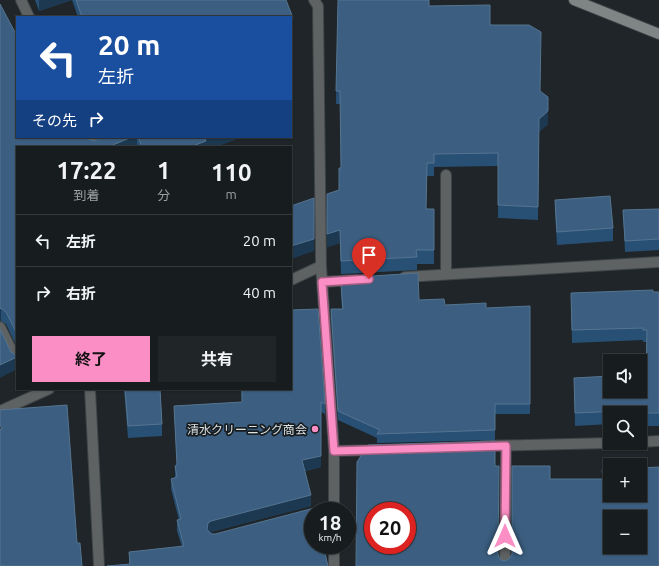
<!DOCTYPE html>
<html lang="ja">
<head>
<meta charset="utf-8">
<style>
	:root { --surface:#171c1e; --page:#202527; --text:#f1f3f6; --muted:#9ea1a4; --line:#363a3c; --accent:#fb8fc5 }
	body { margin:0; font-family:Ubuntu,"Noto Sans JP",sans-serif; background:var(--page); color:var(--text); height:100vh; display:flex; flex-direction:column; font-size:15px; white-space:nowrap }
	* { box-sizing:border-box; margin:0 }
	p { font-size:13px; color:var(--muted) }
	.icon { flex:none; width:22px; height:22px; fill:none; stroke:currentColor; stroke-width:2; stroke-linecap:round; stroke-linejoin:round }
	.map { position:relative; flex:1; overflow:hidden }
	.side { position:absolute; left:16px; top:146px; width:276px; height:244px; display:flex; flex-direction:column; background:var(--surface); border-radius:0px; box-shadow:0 1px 3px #0004,0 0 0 1px var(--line) }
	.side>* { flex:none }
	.banner { position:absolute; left:16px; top:16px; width:276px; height:122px; border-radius:0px; box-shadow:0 1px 3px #0004,0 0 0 1px var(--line); background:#1a4fa0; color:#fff; overflow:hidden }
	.tools { position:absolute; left:603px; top:354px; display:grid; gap:8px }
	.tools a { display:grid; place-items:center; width:44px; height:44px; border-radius:0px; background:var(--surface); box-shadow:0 1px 3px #0004,0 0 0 1px var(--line); font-size:20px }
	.speed { position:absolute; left:304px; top:502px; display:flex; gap:8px; font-size:20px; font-weight:700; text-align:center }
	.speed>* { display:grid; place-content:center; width:52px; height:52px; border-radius:50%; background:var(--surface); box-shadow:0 1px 3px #0004,0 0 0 1px var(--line); line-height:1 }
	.speed small { font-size:10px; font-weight:400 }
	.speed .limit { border:6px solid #d22; background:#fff; color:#111 }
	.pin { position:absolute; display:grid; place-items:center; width:34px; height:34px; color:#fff; margin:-41px -17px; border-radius:50% 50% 50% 0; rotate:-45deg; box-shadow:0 0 4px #0007 }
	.pin .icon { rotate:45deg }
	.me { position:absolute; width:44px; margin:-22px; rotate:0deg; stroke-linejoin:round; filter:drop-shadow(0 0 3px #0008) }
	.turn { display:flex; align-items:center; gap:14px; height:84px; padding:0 16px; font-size:18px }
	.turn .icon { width:52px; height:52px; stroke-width:2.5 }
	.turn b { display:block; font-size:28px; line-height:34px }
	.then { display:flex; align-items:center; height:38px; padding:0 16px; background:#0003; gap:8px; font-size:15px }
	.eta { display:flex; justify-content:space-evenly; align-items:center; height:68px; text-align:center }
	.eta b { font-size:24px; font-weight:700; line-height:28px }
	.cta { display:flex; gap:8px; margin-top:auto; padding:8px 16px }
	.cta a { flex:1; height:46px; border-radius:0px; background:var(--accent); color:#111; font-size:16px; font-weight:700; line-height:46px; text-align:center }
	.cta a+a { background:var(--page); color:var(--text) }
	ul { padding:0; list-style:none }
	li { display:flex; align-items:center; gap:12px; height:52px; padding:0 16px; border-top:1px solid var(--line) }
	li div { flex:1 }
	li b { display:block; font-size:15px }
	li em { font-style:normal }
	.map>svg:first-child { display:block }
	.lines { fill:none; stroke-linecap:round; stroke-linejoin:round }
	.lane-casing { stroke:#3d4346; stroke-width:12 }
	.street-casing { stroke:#3d4346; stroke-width:12 }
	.secondary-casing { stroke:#3d4346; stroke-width:12 }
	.lane { stroke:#5e6262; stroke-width:10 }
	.street { stroke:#5e6262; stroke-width:10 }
	.secondary { stroke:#7f8585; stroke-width:10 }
	.wall { fill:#285075 }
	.shaded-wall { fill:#1d3851 }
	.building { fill:#3c5f81; stroke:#557490; fill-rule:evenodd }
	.route-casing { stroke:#a35d80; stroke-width:10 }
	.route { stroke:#fb8fc5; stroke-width:7 }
	.poi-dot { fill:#fb8fc5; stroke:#161c1f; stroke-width:1.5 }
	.labels { text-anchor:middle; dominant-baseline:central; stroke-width:3.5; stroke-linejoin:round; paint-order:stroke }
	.poi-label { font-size:12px; fill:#dbe0e1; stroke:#161c1f; text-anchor:end }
</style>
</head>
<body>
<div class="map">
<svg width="659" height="566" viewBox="0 0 659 566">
	<rect width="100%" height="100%" fill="#1f2528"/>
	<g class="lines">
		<defs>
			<path id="lane" d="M21,0L29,17
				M89,137L94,147
				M446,175V274
				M405,277L659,262
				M322,282L356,280
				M0,327L17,361
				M90,389L99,566
				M318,511L334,507
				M505,566L506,446"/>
			<path id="street" d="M314,0L318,6L321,266L334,451V511
				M291,280L321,266
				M0,411L49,389
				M640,442L659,441
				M482,446L610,443
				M334,451L378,450
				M334,566V545"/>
			<path id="secondary" d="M574,0L659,34"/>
		</defs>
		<use href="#lane" class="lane-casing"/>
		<use href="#street" class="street-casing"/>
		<use href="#secondary" class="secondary-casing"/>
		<use href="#lane" class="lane"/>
		<use href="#street" class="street"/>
		<use href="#secondary" class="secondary"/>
	</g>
	<path class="wall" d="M35,0H286L293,18V30L291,31V17H78L72,0L39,11Z
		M338,0L429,6L490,25L540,91L548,124L539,132L538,220L498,218V166L434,167V176H427L426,209H434V264H417V270L341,274L340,243L327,247V207L339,190L341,168L340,104H336Z
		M0,4L17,137L90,140L94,141L98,140L96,137H242L215,147H17V347L6,324L1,321H0Z
		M555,200L613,228V241L557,245L555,213Z
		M659,209V250L625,252L623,210Z
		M342,278L419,300L445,305L486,308L530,306V414H495V440L377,443V438L338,420L331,319V309H342L341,295Z
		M659,292V426H646V423H640V413H610V424L575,426L574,378L646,375L647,342H643V340L572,343L571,293Z
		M124,389H160L162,424V436L128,438Z
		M241,389H291L325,404V414L321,412V467L305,471L311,506L211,532L210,533L328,566L129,564V552L182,547L177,531V520H179L171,489V479L175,478V466H177L174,406L242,402Z"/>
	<path class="shaded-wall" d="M39,0H72L39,11Z
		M291,18H293V30L291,31Z
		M548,111V124L539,132L538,220L539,119Z
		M132,137H137V147H108Z
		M209,137H242L215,147H190L205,139Z
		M340,230V243L327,247V234Z
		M314,239V251L291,259V246Z
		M1,308V321H0V309Z
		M17,357V369L0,378V365Z
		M321,456V467L302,471V460Z
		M311,495V506L211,532L208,534L207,529L208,523L211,521Z"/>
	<path class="building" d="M76,0H286L293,18H291V17H82Z
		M338,0H429V6L490,5V25H529L541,32L540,91L548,97V111L539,119L538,207L498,205V153L434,154V163H427L426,209H434V250H416L417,257L341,261L340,230L327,234V194L339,190V168H341L340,91H336Z
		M0,4L17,36V137H88L90,140L94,141L97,140L100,138V137H132L108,147H17V334L6,312L1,308L0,309Z
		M138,137H209L205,139L206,141L190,147H142Z
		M610,196L613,228L557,232L555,200Z
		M314,198V239L291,246V206Z
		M659,209V239L625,241L623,210Z
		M418,273L419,300L444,299L445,305L486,303V308L530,306V404H495V430L377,434L380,430L338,411L331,309H343L341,285H342V278Z
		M653,290V292H659V413H646V410L575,413L574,378L610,376V391H640V375H646L647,330H643V328L572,330L571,293Z
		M318,309L325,404L321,402V456L302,460L311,495L211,521L208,523L207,529L209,532L212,534H215L314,508V511H313V545H323L328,566H107L130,564L129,552L184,546L177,520L181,519L171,479L177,477L175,466L177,465L174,406L242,402V389H291V310Z
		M0,329L11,352L14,354L17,355V357L0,365Z
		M125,389H160L162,424L128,426Z
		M67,405L77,543H80L82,566H0V429H2L0,425V410Z
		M495,441V466H499L498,554L499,557L501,560L505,561L510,558L512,554V466H550V479H603L602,470H610V495H640V468L659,467V566H356L357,462L368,445ZM373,511H407V545H373ZM610,517H640V547H610Z"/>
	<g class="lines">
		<defs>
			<path id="route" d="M369,279L322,282L334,451L506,446L505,536"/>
		</defs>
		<use href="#route" class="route-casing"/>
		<use href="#route" class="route"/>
	</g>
	<circle class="poi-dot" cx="315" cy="429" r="4"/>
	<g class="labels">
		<g class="poi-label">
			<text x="307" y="429">清水クリーニング商会</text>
		</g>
	</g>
</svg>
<div class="tools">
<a><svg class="icon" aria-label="sound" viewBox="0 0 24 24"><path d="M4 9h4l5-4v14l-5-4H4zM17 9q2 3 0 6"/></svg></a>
<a><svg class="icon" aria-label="search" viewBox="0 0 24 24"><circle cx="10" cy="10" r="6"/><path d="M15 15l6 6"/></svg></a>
<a>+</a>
<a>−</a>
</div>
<div class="speed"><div>18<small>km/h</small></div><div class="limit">20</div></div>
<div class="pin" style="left:369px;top:279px;background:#d93025"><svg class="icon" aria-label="arrive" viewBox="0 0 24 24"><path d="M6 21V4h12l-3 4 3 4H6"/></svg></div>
<svg class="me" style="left:505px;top:536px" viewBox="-20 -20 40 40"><path d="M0-17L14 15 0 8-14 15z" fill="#fb8fc5" stroke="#fff" stroke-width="4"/></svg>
<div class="banner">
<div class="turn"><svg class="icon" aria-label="left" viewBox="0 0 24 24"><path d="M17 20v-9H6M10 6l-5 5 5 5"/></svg><div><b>20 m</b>左折</div></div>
<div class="then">その先<svg class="icon" aria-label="right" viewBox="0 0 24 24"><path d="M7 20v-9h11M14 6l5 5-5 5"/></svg></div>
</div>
<section class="side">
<div class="eta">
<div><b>17:22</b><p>到着</p></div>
<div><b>1</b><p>分</p></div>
<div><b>110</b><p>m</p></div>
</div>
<ul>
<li><svg class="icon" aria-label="left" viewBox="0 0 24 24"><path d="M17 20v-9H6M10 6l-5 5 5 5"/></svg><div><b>左折</b></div><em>20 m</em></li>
<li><svg class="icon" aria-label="right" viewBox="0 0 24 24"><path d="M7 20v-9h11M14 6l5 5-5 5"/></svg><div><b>右折</b></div><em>40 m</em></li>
</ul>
<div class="cta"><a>終了</a><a>共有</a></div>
</section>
</div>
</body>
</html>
